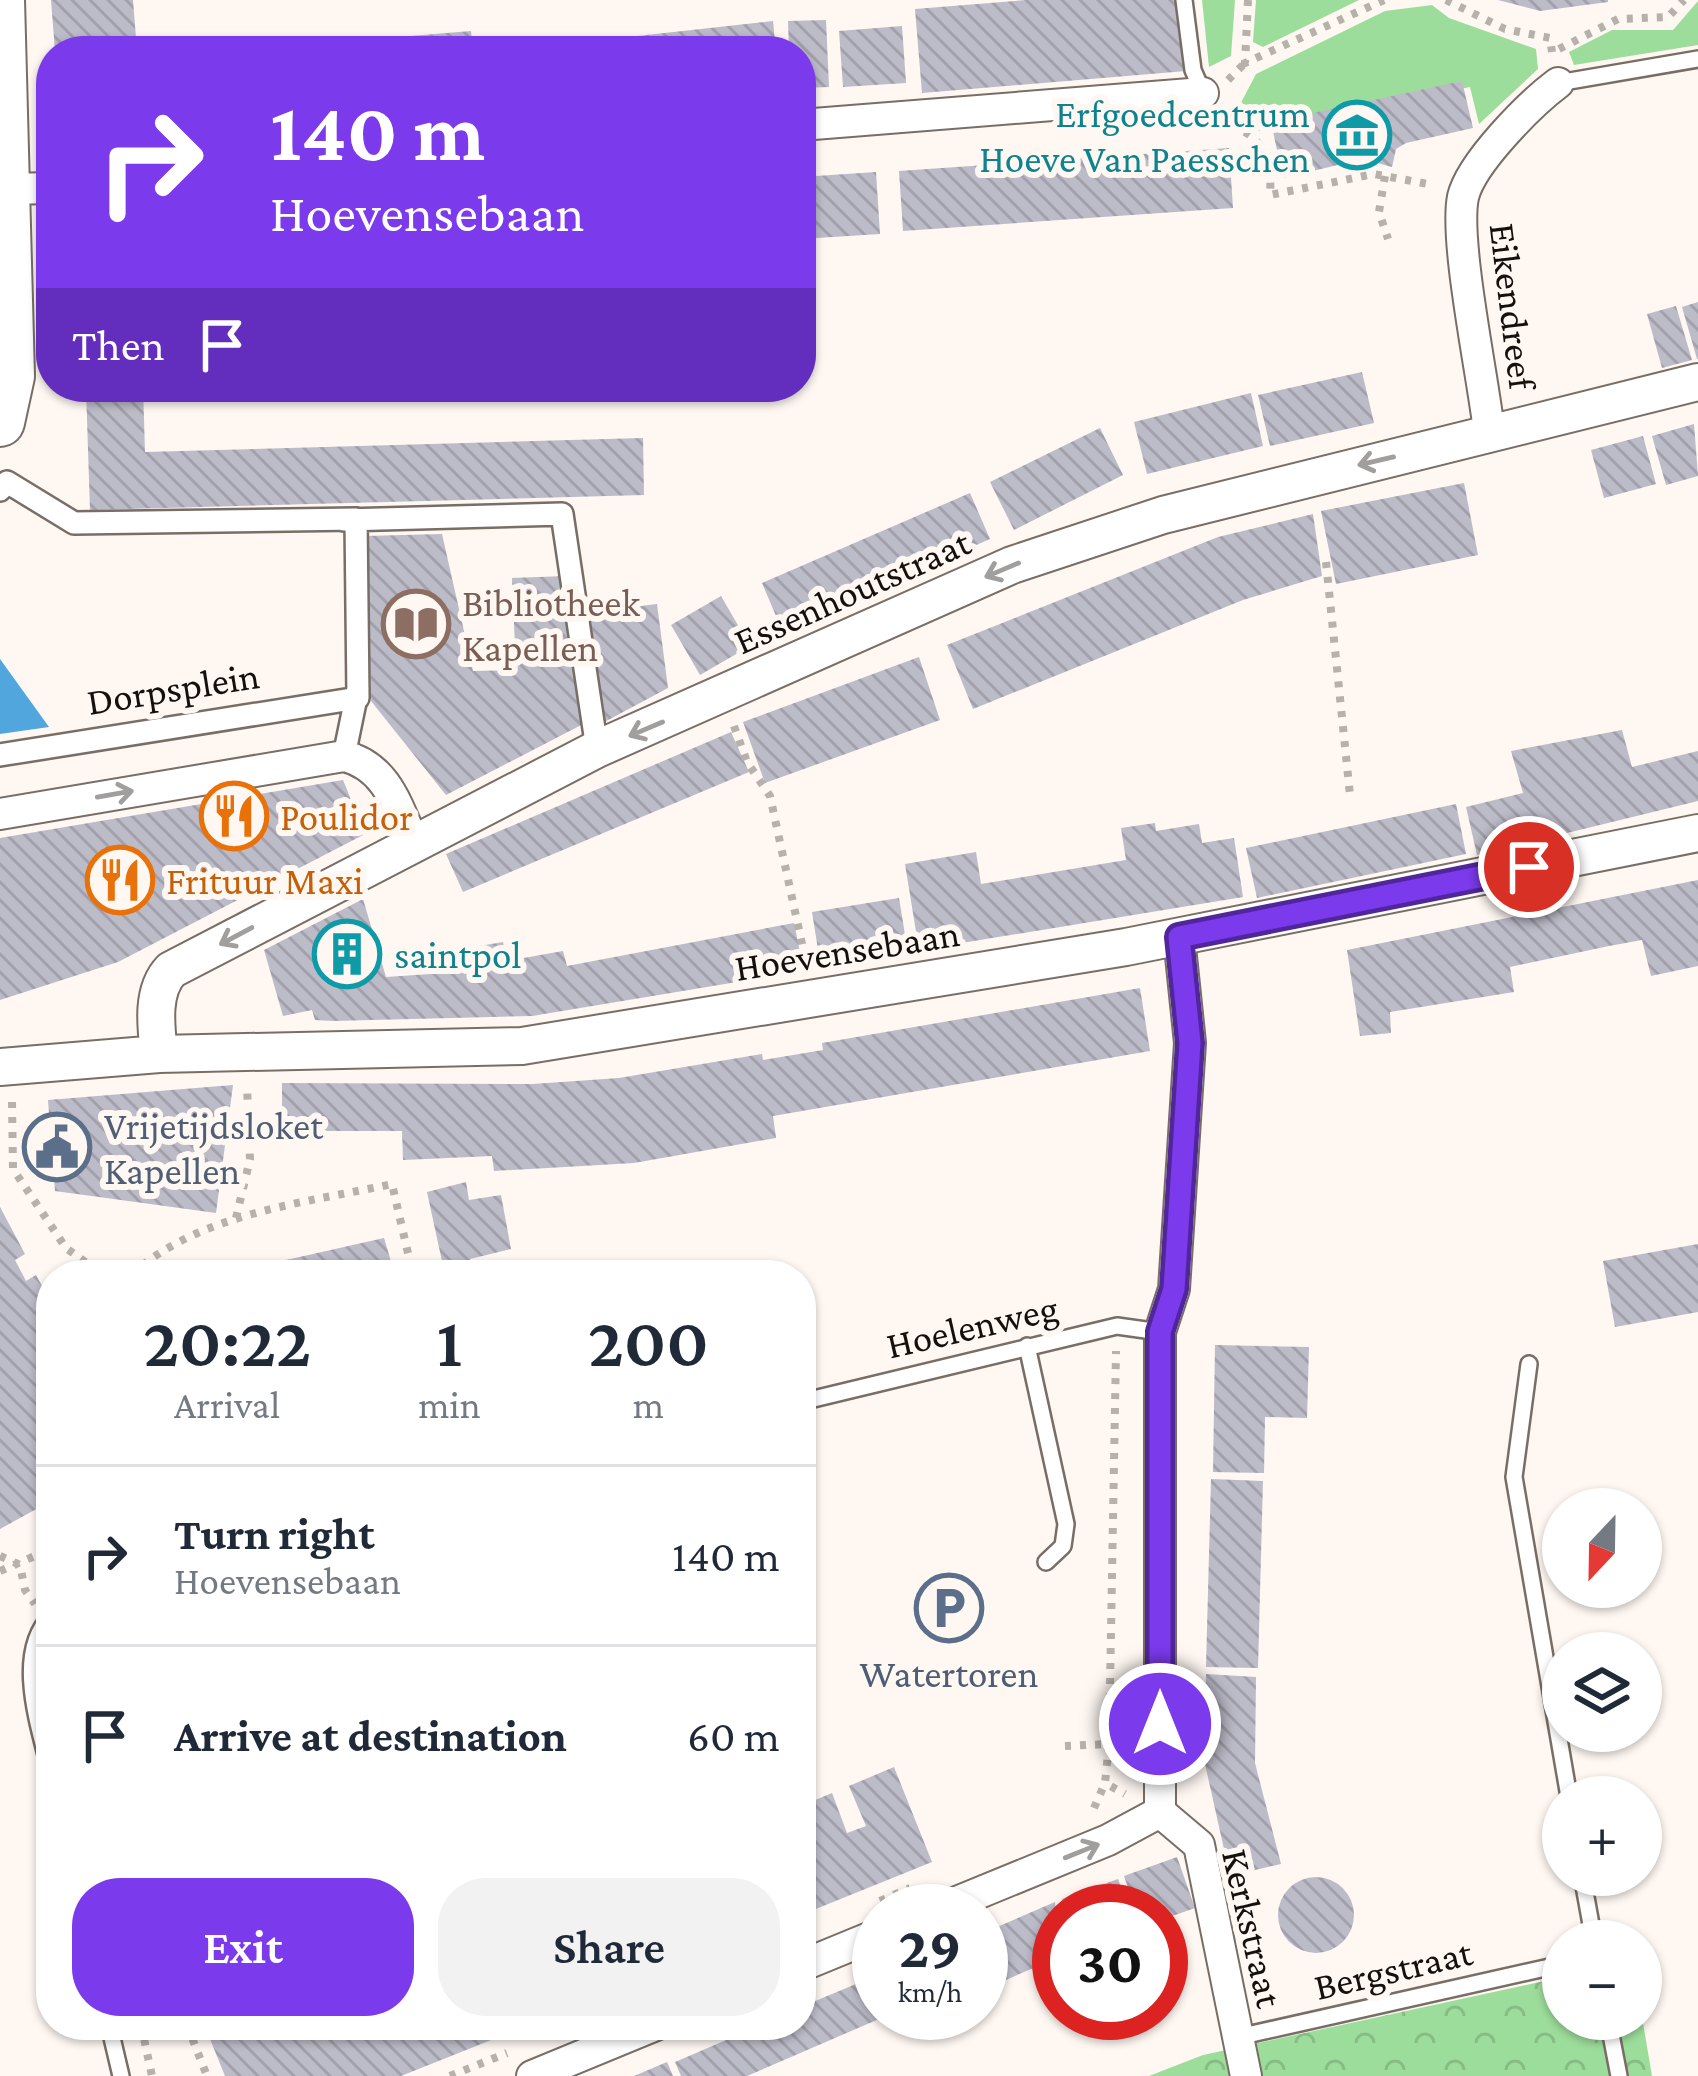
<!DOCTYPE html>
<html lang="en">
<head>
<meta charset="utf-8">
<style>
	:root { --surface:#fff; --page:#f2f2f3; --text:#1f2937; --muted:#747a83; --line:#e0e1e3; --accent:#7c3aed }
	body { margin:0; font-family:"Crimson Pro",serif; background:var(--page); color:var(--text); height:100vh; display:flex; flex-direction:column; font-size:45px; white-space:nowrap }
	* { box-sizing:border-box; margin:0 }
	p { font-size:39px; color:var(--muted) }
	.icon { flex:none; width:66px; height:66px; fill:none; stroke:currentColor; stroke-width:2; stroke-linecap:round; stroke-linejoin:round }
	.map { position:relative; flex:1; overflow:hidden }
	.side { position:absolute; left:36px; top:1260px; width:780px; height:780px; display:flex; flex-direction:column; background:var(--surface); border-radius:48px; box-shadow:0 3px 9px #0004 }
	.side>* { flex:none }
	.hud { position:absolute; left:36px; top:36px; width:780px; height:366px; border-radius:48px; box-shadow:0 3px 9px #0004; background:#7c3aed; color:#fff; overflow:hidden }
	.needle { width:78px; rotate:202deg }
	.buttons { position:absolute; left:1542px; top:1488px; display:grid; gap:24px }
	.buttons a { display:grid; place-items:center; width:120px; height:120px; border-radius:50%; background:var(--surface); box-shadow:0 3px 9px #0004; font-size:60px }
	.speed { position:absolute; left:852px; top:1884px; display:flex; gap:24px; font-size:60px; font-weight:700; text-align:center }
	.speed>* { display:grid; place-content:center; width:156px; height:156px; border-radius:50%; background:var(--surface); box-shadow:0 3px 9px #0004; line-height:1 }
	.speed small { font-size:30px; font-weight:400 }
	.speed .limit { border:18px solid #d22; background:#fff; color:#111 }
	.pin { position:absolute; display:grid; place-items:center; width:102px; height:102px; color:#fff; margin:-51px; border:6px solid #fff; border-radius:50%; box-shadow:0 3px 12px #0007 }
	.me { position:absolute; width:132px; margin:-66px; rotate:0deg; stroke-linejoin:round; filter:drop-shadow(0 0 9px #0008) }
	.turn { display:flex; align-items:center; gap:42px; height:252px; padding:0 36px; font-size:54px }
	.turn .icon { width:156px; height:156px; stroke-width:2.5 }
	.turn b { display:block; font-size:84px; line-height:102px }
	.then { display:flex; align-items:center; height:114px; padding:0 36px; background:#0003; gap:24px; font-size:45px }
	.eta { display:flex; justify-content:space-evenly; align-items:center; height:204px; text-align:center }
	.eta b { font-size:72px; font-weight:600; line-height:84px }
	.action { display:flex; gap:24px; margin-top:auto; padding:24px 36px }
	.action a { flex:1; height:138px; border-radius:48px; background:var(--accent); color:#fff; font-size:48px; font-weight:600; line-height:138px; text-align:center }
	.action a+a { background:var(--page); color:var(--text) }
	ul { padding:0; list-style:none }
	li { display:flex; align-items:center; gap:36px; height:180px; padding:0 36px; border-top:3px solid var(--line) }
	li div { flex:1 }
	li b { display:block; font-size:45px }
	li em { font-style:normal }
	.map>svg:first-child { display:block }
	.green { fill:#9ddd9b }
	.forest { fill:url(#forest-crowns) }
	.water { fill:#51a6de }
	.building { fill:url(#building-back-hatch) }
	.lines { fill:none; stroke-linecap:round; stroke-linejoin:round }
	.service-casing { stroke:#786e66; stroke-width:20 }
	.pedestrian-casing { stroke:#786e66; stroke-width:26 }
	.minor-casing { stroke:#786e66; stroke-width:34 }
	.tertiary-casing { stroke:#786e66; stroke-width:40 }
	.primary-casing { stroke:#786e66; stroke-width:52 }
	.path { stroke:#b7b1ac; stroke-width:8; stroke-dasharray:6 9; stroke-linecap:butt }
	.service { stroke:#fff; stroke-width:15 }
	.pedestrian { stroke:#fff; stroke-width:21 }
	.minor { stroke:#fff; stroke-width:30 }
	.tertiary { stroke:#fff; stroke-width:36 }
	.primary { stroke:#fff; stroke-width:48 }
	.oneway { stroke:#a19f9e }
	.route-casing { stroke:#51269a; stroke-width:30 }
	.route { stroke:#7c3aed; stroke-width:21 }
	.labels { text-anchor:middle; dominant-baseline:central; stroke-width:12; stroke-linejoin:round; paint-order:stroke }
	.culture-label { font-size:39px; fill:#0d838f; stroke:#fef7f2; text-anchor:end }
	.street-label { font-size:39px; fill:#13100d; stroke:#fef7f2 }
	.education-label { font-size:39px; fill:#785e54; stroke:#fef7f2; text-anchor:start }
	.food-label { font-size:39px; fill:#c56008; stroke:#fef7f2; text-anchor:start }
	.service-label { font-size:39px; fill:#4e5e75; stroke:#fef7f2; text-anchor:start }
</style>
</head>
<body>
<div class="map">
<svg width="1698" height="2076" viewBox="0 0 1698 2076">
	<defs>
		<pattern id="forest-crowns" width="20" height="18" patternUnits="userSpaceOnUse" patternTransform="scale(3)"><rect width="20" height="18" fill="#9ddd9b"/><path d="M2 6a3 3 0 1 1 6 0M12 15a3 3 0 1 1 6 0" fill="none" stroke="#86bd84"/></pattern>
		<pattern id="building-back-hatch" width="6" height="6" patternUnits="userSpaceOnUse" patternTransform="scale(3)"><rect width="6" height="6" fill="#bcbbc8"/><path d="M-1 5l2 2M0 0l6 6M5-1l2 2" fill="none" stroke="#a1a0ab"/></pattern>
	</defs>
	<rect width="100%" height="100%" fill="#fef7f2"/>
	<path class="green" d="M1202,0H1235L1231,56L1209,67Z
		M1256,0H1359L1263,47L1253,42Z
		M1698,1V45L1574,65L1569,52L1612,30H1673Z
		M1432,5L1449,18L1536,49L1538,69L1479,124L1470,87L1259,131L1234,116L1256,74L1385,11Z"/>
	<path class="forest" d="M1563,1977V2019H1641V2011L1652,2076H1149L1203,2055Z"/>
	<path class="water" d="M0,659L49,727L0,734Z"/>
	<path class="building" d="M51,0H133L137,51H55Z
		M1026,0H1180L1186,71L922,93L915,9Z
		M1498,0H1608V2L1540,11Z
		M826,20L829,87L801,88V51H789L788,21Z
		M773,21L776,51H530L529,48Z
		M902,26L906,83L843,87L839,31Z
		M471,31L473,51H328L327,43Z
		M1462,81L1473,128L1406,143L1396,149L1392,167L1363,159L1283,178L1271,122Z
		M1229,148L1233,208L903,231L899,171Z
		M876,172L880,234L801,239V177Z
		M1698,302V359H1697L1682,307Z
		M1676,306L1692,360L1662,368L1647,314Z
		M1362,372L1374,423L1270,446L1258,395Z
		M143,388L145,452L643,438L644,495L90,510L86,389Z
		M1251,393L1263,446L1147,474L1134,422Z
		M1694,424L1698,476L1666,485L1652,436Z
		M1100,428L1123,475L1014,530L990,482Z
		M1643,436L1656,484L1604,498L1591,450Z
		M1464,483L1478,555L1336,584L1321,511Z
		M970,493L990,539L782,630L762,583Z
		M1313,514L1322,576L1243,600L973,709L947,645L1218,537Z
		M442,534L473,671L516,670L512,578L566,576L585,723L446,795L371,701L365,536Z
		M721,596L750,646L700,675L671,625Z
		M657,604L668,688L597,726L583,613Z
		M919,657L940,720L765,783L743,722Z
		M1622,730L1632,767L1698,751V801L1477,855L1466,807L1523,793L1511,751Z
		M731,732L749,772L463,892L446,854Z
		M343,780L365,834L118,962L0,1000V838Z
		M1456,804L1466,854L1257,898L1246,848Z
		M1155,823L1156,831L1199,824L1202,843L1234,838L1243,897L919,950L905,864L976,852L981,884L1126,860L1121,828Z
		M1698,880V966L1651,976L1642,940L1609,946L1510,967L1514,992L1390,1012L1391,1033L1360,1036L1347,950Z
		M899,898L908,953L821,968L812,912Z
		M363,899L386,977L460,972L456,950L503,942L507,961L563,951L567,966L794,923L804,971L532,1016L333,1021L315,1020L312,1010L283,1016L264,950Z
		M1140,988L1150,1051L773,1116L776,1138L634,1163L494,1171L492,1156L403,1160L402,1131H282V1083L533,1084L619,1078L762,1054L763,1060L823,1050L822,1043Z
		M233,1085L216,1213L55,1191L48,1100Z
		M466,1182L469,1200L501,1195L511,1249L470,1259L474,1275H445L427,1192Z
		M0,1207L25,1254L15,1260L26,1281L36,1275L51,1302V1501L0,1529Z
		M384,1238L395,1275H228V1273Z
		M1698,1244V1312L1615,1327L1603,1261Z
		M1215,1345L1309,1347L1307,1418L1265,1417L1264,1473L1213,1472Z
		M1211,1479L1263,1481L1258,1668L1206,1667Z
		M1206,1674L1256,1677L1255,1763L1281,1864L1230,1876L1205,1764Z
		M894,1767L932,1862L801,1915V1806L832,1793L847,1833L866,1826L849,1786Z
		M1177,1857L1195,1908L1161,1920V1911H1136L1124,1876Z
		M1278 1915a38 38 0 1 1 76 0a38 38 0 1 1-76 0Z
		M1118,1879L1130,1911H1067L1062,1899Z
		M1055,1902L1059,1957L987,1988L981,1974V1934Z
		M863,1981L879,2019L747,2076H681L675,2062L761,2025H801V2007Z
		M889,2013H927L895,2027Z
		M245,2025H512L514,2031L401,2076H225L210,2039Z
		M667,2062L673,2076H634Z"/>
	<g class="lines">
		<defs>
			<path id="service" d="M1184,0L1193,70L1203,93
				M1558,83L1698,59
				M1027,1346L1066,1524L1063,1546L1046,1562
				M1529,1364L1514,1477L1569,1797
				M801,1402L1117,1326L1160,1332
				M51,1616C13,1654 40,1728 51,1775
				M1582,1875L1594,1941
				M1608,2019L1619,2076
				M109,2025L121,2076
				M1238,2037L1563,1964"/>
			<path id="pedestrian" d="M0,490L7,482L74,523L356,519L358,698L0,755
				M344,520L562,514L597,749
				M344,756L358,688"/>
			<path id="minor" d="M801,125L1203,93
				M8,189L51,188
				M1489,431C1483,377 1454,241 1463,197C1471,163 1530,104 1558,83
				M0,814L344,756C386,766 397,805 413,842
				M1179,937L1190,1043L1174,1289L1160,1332V1812L1199,1845L1246,2076
				M935,1911L1108,1840L1160,1812
				M801,1966L879,1934
				M532,2076L656,2025"/>
			<path id="tertiary" d="M159,1054C156,1027 151,991 171,970L597,749L1012,565L1163,515L1698,382
				M0,1067L159,1054L522,1046L1126,947L1698,833"/>
			<path id="primary" d="M0,422L10,376L0,0"/>
		</defs>
		<use href="#service" class="service-casing"/>
		<use href="#pedestrian" class="pedestrian-casing"/>
		<use href="#minor" class="minor-casing"/>
		<use href="#tertiary" class="tertiary-casing"/>
		<use href="#primary" class="primary-casing"/>
		<path class="path" d="M1248,0L1245,63L1384,0
			M1446,0L1505,29L1550,38L1552,52
			M1559,49L1618,19L1668,17L1684,0
			M1228,80L1245,63
			M1216,123C1258,128 1273,154 1270,195L1374,174L1433,185
			M1385,176L1379,212L1388,239
			M1326,562L1350,795
			M734,726L747,762L770,796L807,967
			M12,1102L13,1169L66,1248L103,1275
			M236,1218L250,1159L247,1086
			M131,1275C199,1213 305,1203 392,1184L413,1275
			M0,1556L20,1565L25,1590L35,1604
			M0,1571L51,1549
			M1109,1744L1116,1351
			M1065,1746L1109,1744L1105,1783L1125,1794
			M1094,1808L1105,1783
			M880,1901L910,1888
			M141,2025L152,2076
			M187,2025L207,2076
			M450,2076L507,2053"/>
		<use href="#service" class="service"/>
		<use href="#pedestrian" class="pedestrian"/>
		<use href="#minor" class="minor"/>
		<use href="#tertiary" class="tertiary"/>
		<use href="#primary" class="primary"/>
	</g>
	<defs><path id="oneway-shaft" d="M-6 0H5M1.5-3L5.5 0L1.5 3" fill="none" stroke-width="1.6" stroke-linecap="round" stroke-linejoin="round" transform="scale(3)"/></defs>
	<g class="oneway">
		<use href="#oneway-shaft" transform="translate(1376 461) rotate(167)"/>
		<use href="#oneway-shaft" transform="translate(1002 570) rotate(157)"/>
		<use href="#oneway-shaft" transform="translate(646 729) rotate(157)"/>
		<use href="#oneway-shaft" transform="translate(115 794) rotate(-10)"/>
		<use href="#oneway-shaft" transform="translate(236 936) rotate(152)"/>
		<use href="#oneway-shaft" transform="translate(1082 1851) rotate(-22)"/>
	</g>
	<g class="lines">
		<defs>
			<path id="route" d="M1160,1724V1332L1174,1289L1190,1043L1179,937L1529,867"/>
		</defs>
		<use href="#route" class="route-casing"/>
		<use href="#route" class="route"/>
	</g>
	<defs>
		<symbol id="museum-ring" viewBox="-11 -11 22 22"><circle r="9.5" fill="#fef7f2" stroke="#0f9aa8" stroke-width="1.5"/><path d="M0-6L6-3V-2H-6V-3ZM-5-1h2V3h-2ZM-1-1h2V3h-2ZM3-1h2V3H3ZM-6 4H6V6H-6Z" fill="#0f9aa8"/></symbol>
		<symbol id="library-ring" viewBox="-11 -11 22 22"><circle r="9.5" fill="#fef7f2" stroke="#8d6e63" stroke-width="1.5"/><path d="M-6-4Q-3-5.5-.7-3.5V5Q-3 3-6 4ZM6-4Q3-5.5 .7-3.5V5Q3 3 6 4Z" fill="#8d6e63"/></symbol>
		<symbol id="restaurant-ring" viewBox="-11 -11 22 22"><circle r="9.5" fill="#fef7f2" stroke="#e8710a" stroke-width="1.5"/><path d="M-5-6h1v4h1v-4h1v4h1v-4h1v5L-1.5 .5V6h-2V.5L-5-1ZM5-6V6H3V1.5H1.5Q1.5-4 5-6Z" fill="#e8710a"/></symbol>
		<symbol id="building-ring" viewBox="-11 -11 22 22"><circle r="9.5" fill="#fef7f2" stroke="#0f9aa8" stroke-width="1.5"/><path d="M-4-6H4V6H1V3H-1V6H-4ZM-2.5-4.3h1.7v1.8h-1.7ZM.8-4.3h1.7v1.8H.8ZM-2.5-1h1.7V.8h-1.7ZM.8-1h1.7V.8H.8Z" fill="#0f9aa8"/></symbol>
		<symbol id="civic-ring" viewBox="-11 -11 22 22"><circle r="9.5" fill="#fef7f2" stroke="#5c6f8a" stroke-width="1.5"/><path d="M-.6-6.5H3V-4.5H.6V-3L4-1V1h2V6H-6V1h2V-1L-.6-3ZM-1.2 2.5V6h2.4V2.5Z" fill="#5c6f8a"/></symbol>
		<symbol id="parking-ring" viewBox="-11 -11 22 22"><circle r="9.5" fill="#fef7f2" stroke="#5c6f8a" stroke-width="1.5"/><path d="M-3.5-5.5H1a3.5 3.5 0 0 1 0 7H-1V5.5H-3.5ZM-1-3.4V-.6H.8a1.4 1.4 0 0 0 0-2.8Z" fill="#5c6f8a"/></symbol>
	</defs>
	<g fill-rule="evenodd">
		<use href="#museum-ring" x="1319" y="97" width="76" height="76"/>
		<use href="#library-ring" x="378" y="586" width="76" height="76"/>
		<use href="#restaurant-ring" x="196" y="778" width="76" height="76"/>
		<use href="#restaurant-ring" x="82" y="842" width="76" height="76"/>
		<use href="#building-ring" x="309" y="916" width="76" height="76"/>
		<use href="#civic-ring" x="19" y="1109" width="76" height="76"/>
		<use href="#parking-ring" x="911" y="1570" width="76" height="76"/>
	</g>
	<g class="labels">
		<g class="culture-label">
			<text x="1310" y="113">Erfgoedcentrum<tspan x="1310" dy="45">Hoeve Van Paesschen</tspan></text>
			<text x="394" y="954" text-anchor="start">saintpol</text>
		</g>
		<g class="street-label">
			<text transform="translate(1513 306) rotate(83)">Eikendreef</text>
			<text transform="translate(852 591) rotate(-24)">Essenhoutstraat</text>
			<text transform="translate(173 688) rotate(-9)">Dorpsplein</text>
			<text transform="translate(847 950) rotate(-9)">Hoevensebaan</text>
			<text transform="translate(972 1326) rotate(-13)">Hoelenweg</text>
			<text transform="translate(1253 1928) rotate(77)">Kerkstraat</text>
			<text transform="translate(1393 1969) rotate(-13)">Bergstraat</text>
		</g>
		<g class="education-label">
			<text x="462" y="602">Bibliotheek<tspan x="462" dy="45">Kapellen</tspan></text>
		</g>
		<g class="food-label">
			<text x="280" y="816">Poulidor</text>
			<text x="166" y="880">Frituur Maxi</text>
		</g>
		<g class="service-label">
			<text x="104" y="1125">Vrijetijdsloket<tspan x="104" dy="45">Kapellen</tspan></text>
			<text x="949" y="1673" text-anchor="middle">Watertoren</text>
		</g>
	</g>
</svg>
<div class="buttons">
<a><svg class="needle" viewBox="-14 -14 28 28"><path d="M0-13l5 13h-10z" fill="#e53935"/><path d="M0 13l5-13h-10z" fill="#747a83"/></svg></a>
<a><svg class="icon" aria-label="layers" viewBox="0 0 24 24"><path d="M12 4l9 5-9 5-9-5zM3 14l9 5 9-5"/></svg></a>
<a>+</a>
<a>−</a>
</div>
<div class="speed"><div>29<small>km/h</small></div><div class="limit">30</div></div>
<div class="pin" style="left:1529px;top:867px;background:#d93025"><svg class="icon" aria-label="arrive" viewBox="0 0 24 24"><path d="M6 21V4h12l-3 4 3 4H6"/></svg></div>
<svg class="me" style="left:1160px;top:1724px" viewBox="-20 -20 40 40"><circle r="17" fill="#7c3aed" stroke="#fff" stroke-width="3"/><path d="M0-11L8 9 0 5-8 9z" fill="#fff"/></svg>
<div class="hud">
<div class="turn"><svg class="icon" aria-label="right" viewBox="0 0 24 24"><path d="M7 20v-9h11M14 6l5 5-5 5"/></svg><div><b>140 m</b>Hoevensebaan</div></div>
<div class="then">Then<svg class="icon" aria-label="arrive" viewBox="0 0 24 24"><path d="M6 21V4h12l-3 4 3 4H6"/></svg></div>
</div>
<section class="side">
<div class="eta">
<div><b>20:22</b><p>Arrival</p></div>
<div><b>1</b><p>min</p></div>
<div><b>200</b><p>m</p></div>
</div>
<ul>
<li><svg class="icon" aria-label="right" viewBox="0 0 24 24"><path d="M7 20v-9h11M14 6l5 5-5 5"/></svg><div><b>Turn right</b><p>Hoevensebaan</p></div><em>140 m</em></li>
<li><svg class="icon" aria-label="arrive" viewBox="0 0 24 24"><path d="M6 21V4h12l-3 4 3 4H6"/></svg><div><b>Arrive at destination</b></div><em>60 m</em></li>
</ul>
<div class="action"><a>Exit</a><a>Share</a></div>
</section>
</div>
</body>
</html>
